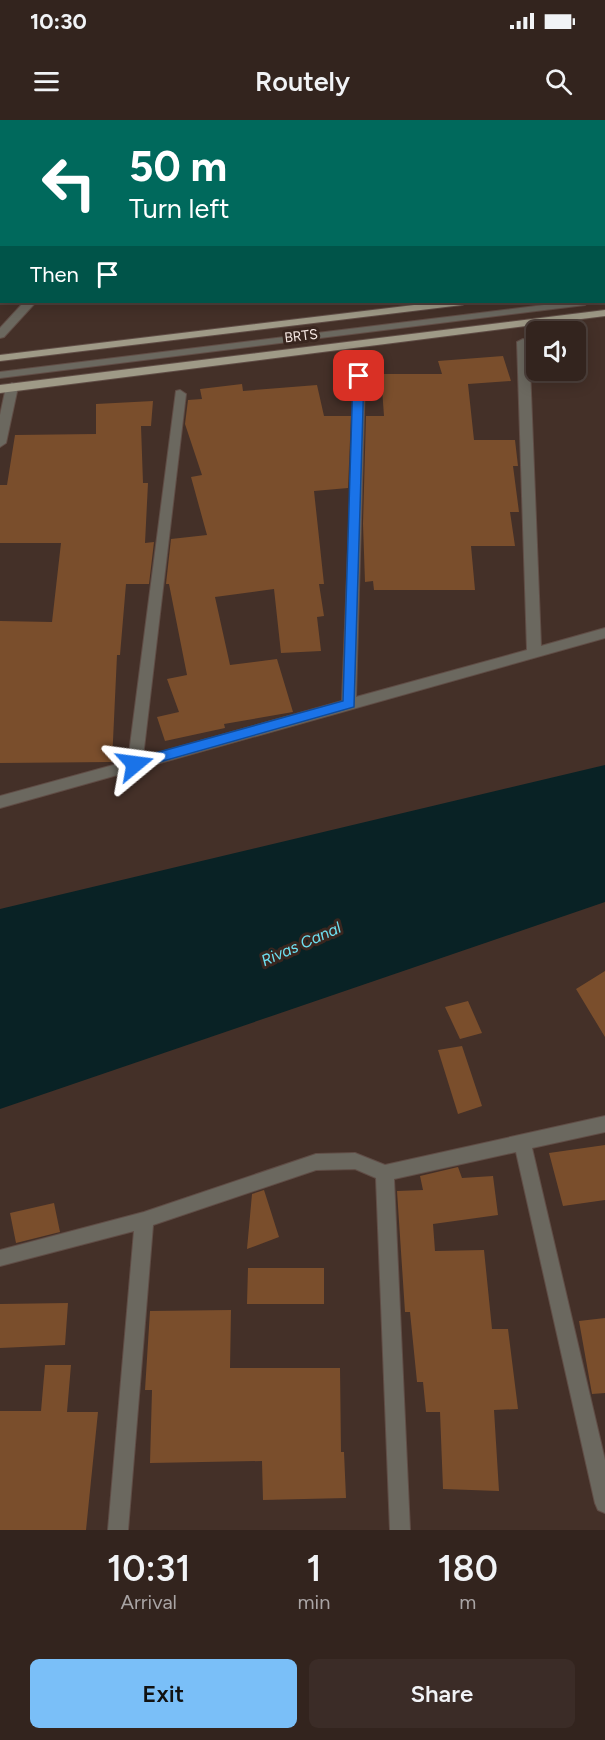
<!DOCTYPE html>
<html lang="en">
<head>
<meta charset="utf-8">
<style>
	:root { --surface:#33241e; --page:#3b2c27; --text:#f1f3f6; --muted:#a9a4a4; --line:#4e413c; --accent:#7abff8 }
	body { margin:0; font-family:Figtree,sans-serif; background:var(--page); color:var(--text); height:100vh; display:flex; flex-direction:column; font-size:22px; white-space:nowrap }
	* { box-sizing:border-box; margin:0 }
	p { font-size:20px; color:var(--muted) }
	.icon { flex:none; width:33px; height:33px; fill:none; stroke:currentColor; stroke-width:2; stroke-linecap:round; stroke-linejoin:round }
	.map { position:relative; height:1410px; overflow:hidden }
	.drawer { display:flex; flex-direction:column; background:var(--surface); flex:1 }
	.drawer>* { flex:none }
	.hud { position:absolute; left:0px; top:0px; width:606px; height:183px; box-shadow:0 3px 15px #0003,0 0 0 2px var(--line); background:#00695c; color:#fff; overflow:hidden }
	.buttons { position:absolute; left:526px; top:201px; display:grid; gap:12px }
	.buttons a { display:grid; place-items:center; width:60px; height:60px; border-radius:9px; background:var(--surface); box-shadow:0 3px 15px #0003,0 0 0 2px var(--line); font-size:30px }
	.pin { position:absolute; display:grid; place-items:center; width:51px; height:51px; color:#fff; margin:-26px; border-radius:12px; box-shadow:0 3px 9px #0006 }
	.me { position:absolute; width:66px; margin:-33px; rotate:74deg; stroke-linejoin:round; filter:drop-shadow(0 0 4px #0008) }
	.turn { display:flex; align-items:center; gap:21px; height:126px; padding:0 30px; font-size:27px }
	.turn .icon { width:78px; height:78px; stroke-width:2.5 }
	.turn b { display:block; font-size:42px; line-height:51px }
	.then { display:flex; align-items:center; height:57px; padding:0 30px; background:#0003; gap:12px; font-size:22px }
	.eta { display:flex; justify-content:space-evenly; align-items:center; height:102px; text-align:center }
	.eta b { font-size:36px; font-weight:600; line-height:42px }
	.primary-button { display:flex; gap:12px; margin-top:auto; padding:12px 30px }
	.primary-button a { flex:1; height:69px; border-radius:9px; background:var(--accent); color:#111; font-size:24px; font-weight:600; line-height:69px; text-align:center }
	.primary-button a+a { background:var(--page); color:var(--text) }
	.status { display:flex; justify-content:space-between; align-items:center; height:42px; padding:0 30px; background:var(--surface); direction:ltr }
	.status svg { height:16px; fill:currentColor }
	header { display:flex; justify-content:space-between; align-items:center; height:78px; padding:0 30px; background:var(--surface); font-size:27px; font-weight:600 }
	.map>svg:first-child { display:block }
	.water { fill:#092225 }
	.building { fill:#7a4e2c }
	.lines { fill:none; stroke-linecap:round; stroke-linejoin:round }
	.lane-casing { stroke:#604d46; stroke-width:2 }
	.street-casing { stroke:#604d46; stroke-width:2 }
	.primary-casing { stroke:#604d46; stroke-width:2 }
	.lane { fill:#6b685f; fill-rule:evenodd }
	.street { fill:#6b685f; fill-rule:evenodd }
	.primary { fill:#9f9a87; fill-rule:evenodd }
	.route { fill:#1a73e8; stroke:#114b97; stroke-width:1.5 }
	.labels { text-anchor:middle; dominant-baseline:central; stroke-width:6; stroke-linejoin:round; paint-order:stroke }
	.far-street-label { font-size:14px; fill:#f5e7e2; stroke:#39261f }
	.water-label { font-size:16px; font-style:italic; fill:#6ee1f2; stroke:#39261f }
</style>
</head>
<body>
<div class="status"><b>10:30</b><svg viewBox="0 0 49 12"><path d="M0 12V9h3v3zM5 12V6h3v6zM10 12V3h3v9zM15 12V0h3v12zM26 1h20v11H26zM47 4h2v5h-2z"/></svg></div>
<header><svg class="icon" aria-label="menu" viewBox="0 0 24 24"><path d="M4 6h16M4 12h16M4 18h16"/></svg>Routely<svg class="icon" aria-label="search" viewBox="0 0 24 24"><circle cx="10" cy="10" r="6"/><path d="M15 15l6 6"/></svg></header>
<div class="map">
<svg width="605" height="1410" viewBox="0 0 605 1410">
	<rect width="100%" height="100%" fill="#443028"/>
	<path class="water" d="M605,645V782L0,989V789Z"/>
	<path class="building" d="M503,236L511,261L468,264L474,320H515L518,346H513L519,392H510L515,426H471L475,470H374L373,461L365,462L363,404L366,296H384L381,254H442L438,241Z
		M242,264L243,271L317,265L324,296H351L348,368L314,371L324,464H319L324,496L317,497L321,531L281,533L274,469L215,477L230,545L277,539L293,592L224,604L225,608L165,621L157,597L179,592L167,559L187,555L169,464H166L171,419L207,415L191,357L202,355L185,304L188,280L202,279L200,269Z
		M153,281L151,306H141L143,363H148L145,423L154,422L149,464H126L120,535H117L112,642L0,643V501L52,502L61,423H0V365H7L15,315L96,314V284Z
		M605,851V917L576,869Z
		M468,881L482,913L460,919L445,887Z
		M462,926L482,986L458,994L438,930Z
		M605,1025V1080L563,1086L549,1033Z
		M458,1047L462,1058L493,1056L498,1095L433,1104L435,1131L484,1130L492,1209H508L518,1289L494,1290L499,1371L443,1369L440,1292H426L423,1262H417L410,1192H405L397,1071L423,1070L420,1056Z
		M264,1070L279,1117L247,1129L252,1074Z
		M54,1083L60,1112L16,1123L10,1093Z
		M248,1148H324V1184H247Z
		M68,1183L65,1225L0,1228V1184Z
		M231,1190L230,1248H340L341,1332H344L346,1378L263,1380L262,1341L150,1343L152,1270H145L150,1191Z
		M605,1198V1273L592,1274L579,1201Z
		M45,1245H71L67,1292H98L86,1410H0V1291H41Z"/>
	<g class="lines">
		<defs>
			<path id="lane" d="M605,176V182H603H604Z
				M568,182H589L585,185L0,258V252Z"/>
			<path id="street" d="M142,0H152V2H142Z
				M429,0H439L428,2Z
				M2,19V26H0V20Z
				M24,182H36L4,217L0,218V208Z
				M523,219L529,222L541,526L605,508V518L0,688V676L128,641L176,271L180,270L186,274L143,637L342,581L355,255L359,253L365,257L356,577L527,530L517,222Z
				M12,263L18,267L6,323L0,327V295L6,267Z
				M605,996V1012L532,1028L605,1340V1393L598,1390L595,1383L516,1032L394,1059L410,1410H390L376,1058L355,1049L316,1050L153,1105L128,1410H108L134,1111L0,1146V1130L144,1092L316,1034L355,1033L385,1045Z"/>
			<path id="primary" d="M604,161H605V167H604Z
				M439,182H468L462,185L0,241V235Z
				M605,190V196L0,273V265Z"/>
		</defs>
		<use href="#lane" class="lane-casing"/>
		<use href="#street" class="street-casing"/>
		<use href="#primary" class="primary-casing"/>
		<use href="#lane" class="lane"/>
		<use href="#street" class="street"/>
		<use href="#primary" class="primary"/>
	</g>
	<path class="route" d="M359,253L364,256L354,587L135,649L130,647L128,644L130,640L343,581L353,256Z"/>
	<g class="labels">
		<g class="far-street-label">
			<text transform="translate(301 216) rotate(-7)">BRTS</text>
		</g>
		<g class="water-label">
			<text transform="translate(301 824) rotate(-24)">Rivas Canal</text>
		</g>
	</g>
</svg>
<div class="buttons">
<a><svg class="icon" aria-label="sound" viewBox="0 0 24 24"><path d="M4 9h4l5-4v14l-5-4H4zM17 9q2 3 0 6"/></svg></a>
</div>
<div class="pin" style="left:359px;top:256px;background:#d93025"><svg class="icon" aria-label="arrive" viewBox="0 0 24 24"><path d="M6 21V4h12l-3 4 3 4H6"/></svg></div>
<svg class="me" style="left:135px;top:644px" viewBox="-20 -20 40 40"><path d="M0-17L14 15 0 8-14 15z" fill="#1a73e8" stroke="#fff" stroke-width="4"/></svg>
<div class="hud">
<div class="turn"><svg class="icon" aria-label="left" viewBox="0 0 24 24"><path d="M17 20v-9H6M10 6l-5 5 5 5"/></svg><div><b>50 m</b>Turn left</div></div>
<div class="then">Then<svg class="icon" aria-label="arrive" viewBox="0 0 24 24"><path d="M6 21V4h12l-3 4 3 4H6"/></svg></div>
</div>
</div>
<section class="drawer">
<div class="eta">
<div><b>10:31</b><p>Arrival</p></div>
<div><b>1</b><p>min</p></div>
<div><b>180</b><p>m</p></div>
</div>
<div class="primary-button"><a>Exit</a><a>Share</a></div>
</section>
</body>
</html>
